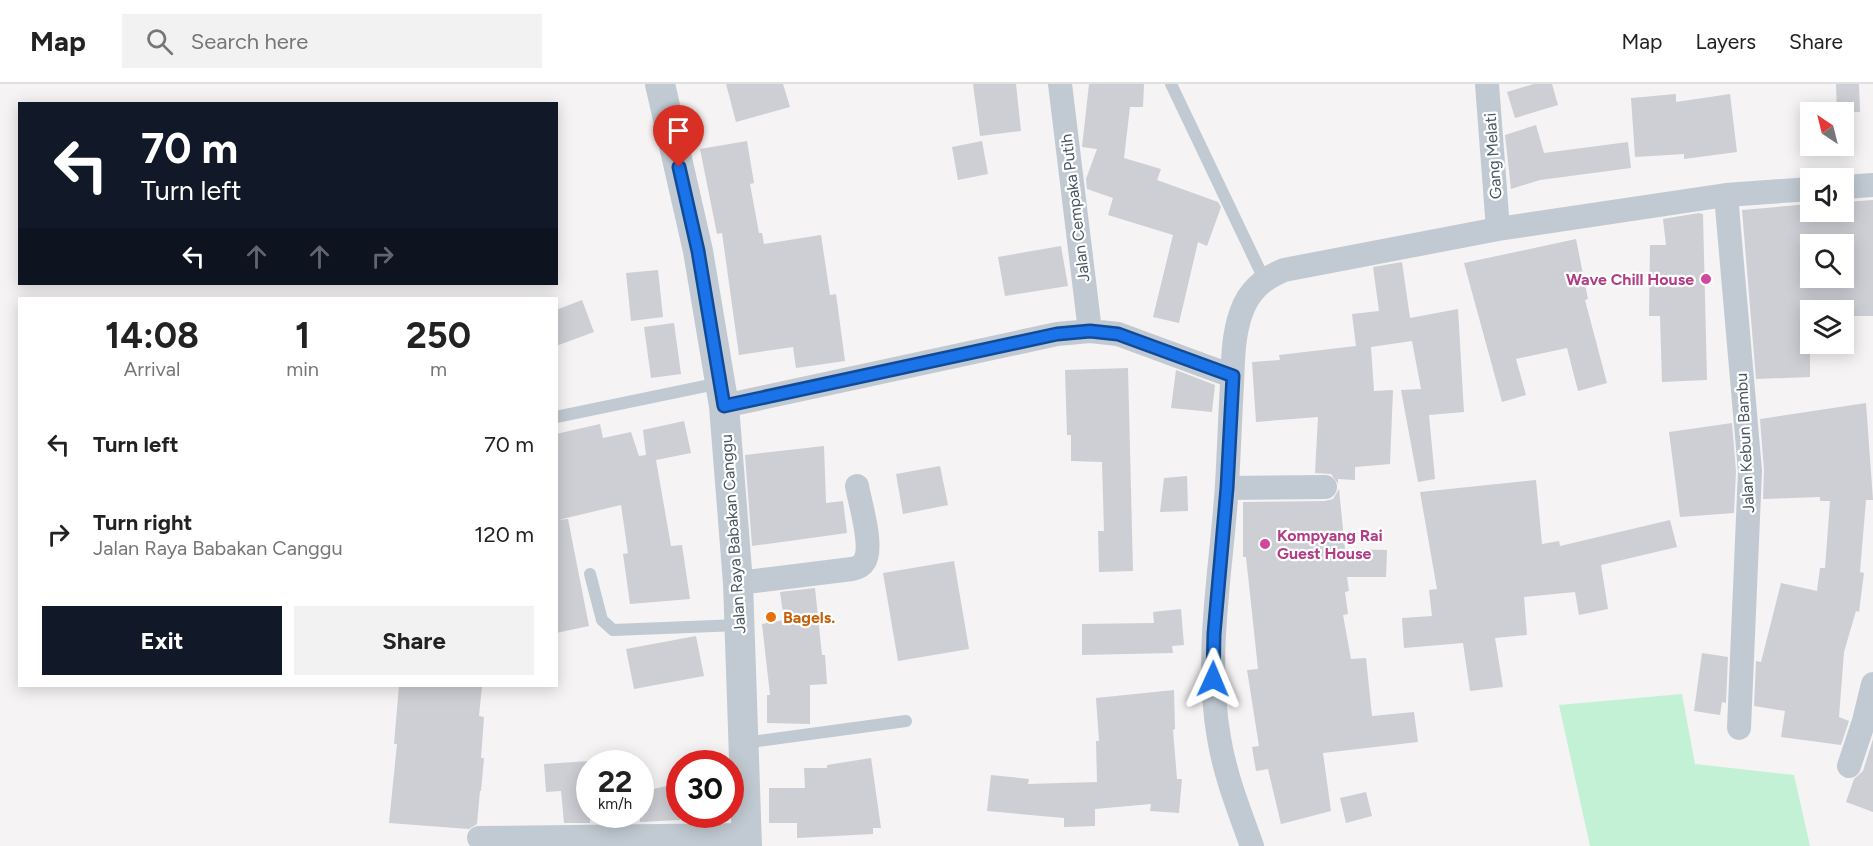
<!DOCTYPE html>
<html lang="en">
<head>
<meta charset="utf-8">
<style>
	:root { --surface:#fff; --page:#f2f2f2; --text:#222; --muted:#767676; --line:#e0e0e0; --accent:#111827 }
	body { margin:0; font-family:Figtree,sans-serif; background:var(--page); color:var(--text); height:100vh; display:flex; flex-direction:column; font-size:22px; white-space:nowrap }
	* { box-sizing:border-box; margin:0 }
	p { font-size:20px; color:var(--muted) }
	.icon { flex:none; width:33px; height:33px; fill:none; stroke:currentColor; stroke-width:2; stroke-linecap:round; stroke-linejoin:round }
	.map { position:relative; flex:1; overflow:hidden }
	.sheet { position:absolute; left:18px; top:213px; width:540px; height:390px; display:flex; flex-direction:column; background:var(--surface); border-radius:0px; box-shadow:0 3px 15px #0003 }
	.sheet>* { flex:none }
	.banner { position:absolute; left:18px; top:18px; width:540px; height:183px; border-radius:0px; box-shadow:0 3px 15px #0003; background:#111827; color:#fff; overflow:hidden }
	.needle { width:39px; rotate:325deg }
	.buttons { position:absolute; left:1800px; top:18px; display:grid; gap:12px }
	.buttons a { display:grid; place-items:center; width:54px; height:54px; border-radius:0px; background:var(--surface); box-shadow:0 3px 15px #0003; font-size:30px }
	.speed { position:absolute; left:576px; top:666px; display:flex; gap:12px; font-size:30px; font-weight:700; text-align:center }
	.speed>* { display:grid; place-content:center; width:78px; height:78px; border-radius:50%; background:var(--surface); box-shadow:0 3px 15px #0003; line-height:1 }
	.speed small { font-size:15px; font-weight:400 }
	.speed .limit { border:9px solid #d22; background:#fff; color:#111 }
	.pin { position:absolute; display:grid; place-items:center; width:51px; height:51px; color:#fff; margin:-62px -26px; border-radius:50% 50% 50% 0; rotate:-45deg; box-shadow:0 0 6px #0007 }
	.pin .icon { rotate:45deg }
	.me { position:absolute; width:66px; margin:-33px; rotate:1deg; stroke-linejoin:round; filter:drop-shadow(0 0 4px #0008) }
	.turn { display:flex; align-items:center; gap:21px; height:126px; padding:0 24px; font-size:27px }
	.turn .icon { width:78px; height:78px; stroke-width:2.5 }
	.turn b { display:block; font-size:42px; line-height:51px }
	.lanes { display:flex; align-items:center; height:57px; padding:0 24px; background:#0003; justify-content:center; gap:30px; direction:ltr }
	.lanes .off { opacity:.35 }
	.eta { display:flex; justify-content:space-evenly; align-items:center; height:102px; text-align:center }
	.eta b { font-size:36px; font-weight:700; line-height:42px }
	.cta { display:flex; gap:12px; margin-top:auto; padding:12px 24px }
	.cta a { flex:1; height:69px; border-radius:0px; background:var(--accent); color:#fff; font-size:24px; font-weight:700; line-height:69px; text-align:center }
	.cta a+a { background:var(--page); color:var(--text) }
	ul { padding:0; list-style:none }
	li { display:flex; align-items:center; gap:18px; height:90px; padding:0 24px }
	li div { flex:1 }
	li b { display:block; font-size:22px }
	li em { font-style:normal }
	header { display:flex; align-items:center; gap:36px; box-sizing:border-box; height:84px; padding:0 30px; background:var(--surface); border-bottom:2px solid var(--line) }
	header strong { font-size:28px }
	nav { display:flex; gap:33px; margin-inline-start:auto; font-size:21px }
	.search { width:420px; height:54px; background:var(--page); display:flex; align-items:center; gap:15px; box-sizing:border-box; padding:0 21px; border-radius:0px; color:var(--muted); font-size:22px }
	.map>svg:first-child { display:block }
	.green { fill:#c3f1d5 }
	.building { fill:#cdcfd5; fill-rule:evenodd }
	.lines { fill:none; stroke-linecap:round; stroke-linejoin:round }
	.service { stroke:#c1cad2; stroke-width:12 }
	.minor { stroke:#c1cad2; stroke-width:24 }
	.tertiary { stroke:#c1cad2; stroke-width:30 }
	.route-casing { stroke:#114b97; stroke-width:15 }
	.route { stroke:#1a73e8; stroke-width:10 }
	.hotel-dot { fill:#d1479c; stroke:#fff; stroke-width:2 }
	.food-dot { fill:#e8710a; stroke:#fff; stroke-width:2 }
	.labels { text-anchor:middle; dominant-baseline:central; stroke-width:4.5; stroke-linejoin:round; paint-order:stroke }
	.street-label { font-size:16px; fill:#4a5661; stroke:#fff }
	.hotel-label { font-size:16px; font-weight:bold; fill:#b23c85; stroke:#fff; text-anchor:end }
	.food-label { font-size:16px; font-weight:bold; fill:#c56008; stroke:#fff; text-anchor:start }
</style>
</head>
<body>
<header>
<strong>Map</strong>
<div class="search"><svg class="icon" aria-label="search" viewBox="0 0 24 24"><circle cx="10" cy="10" r="6"/><path d="M15 15l6 6"/></svg>Search here</div>
<nav><a>Map</a><a>Layers</a><a>Share</a></nav>
</header>
<div class="map">
<svg width="1873" height="762" viewBox="0 0 1873 762">
	<rect width="100%" height="100%" fill="#f5f3f3"/>
	<path class="green" d="M1682,610L1695,680L1794,691L1810,762H1590L1559,621Z"/>
	<path class="building" d="M726,0H783L790,23L736,38Z
		M973,0H1016L1021,47L980,52Z
		M1089,0H1144L1143,23H1130L1124,74L1161,85L1157,96L1218,118L1221,123L1207,162L1198,158L1179,239L1153,233L1173,151L1108,131L1113,114L1087,105L1086,95L1097,65L1082,63Z
		M1534,0H1552L1558,21L1515,34L1507,8Z
		M1836,0H1859L1860,28H1837Z
		M1676,10V18L1730,10L1737,68L1684,75V70L1635,73L1631,14Z
		M1536,41L1544,69L1628,58L1631,84L1540,96L1511,105L1505,51Z
		M747,57L754,99L750,100L759,149H762L764,160L821,151L830,211L836,210L845,277L796,284L793,263L739,271L722,149L717,150L700,65Z
		M982,57L988,90L958,96L952,63Z
		M1873,116V232H1844V226H1810V293L1756,295L1742,126L1810,120V128H1844V118ZM1810,160H1844V194H1810Z
		M1699,129L1703,130L1707,296L1662,298L1660,232H1649L1650,161H1666L1663,135Z
		M1576,155L1588,215L1585,216L1607,299L1578,307L1567,264L1516,275L1526,311L1502,318L1464,179Z
		M1061,162L1068,202L1005,212L998,173Z
		M1402,178L1410,234L1458,225L1464,328L1429,331L1435,395L1418,398L1401,306L1421,305L1412,257L1371,263L1374,307L1393,306L1390,380L1355,383V396L1338,395V400L1331,390L1315,389L1318,333L1256,338L1252,278L1280,276L1279,271L1356,262L1352,230L1379,227L1373,183Z
		M658,186L663,233L631,237L626,189Z
		M582,216L594,248L556,262V226Z
		M674,239L681,290L651,294L644,243Z
		M1128,284L1133,487L1099,488L1098,447H1104L1102,378L1071,377V351H1067L1065,286Z
		M1176,286L1215,301L1212,328L1171,324Z
		M1866,319L1873,416H1866L1860,488L1864,489L1859,528L1856,527L1844,568L1839,633L1849,637L1841,661L1781,653L1785,627L1754,622L1756,577L1761,578L1781,499L1817,507L1820,484H1825L1830,417H1820V413L1763,415L1764,386L1760,335Z
		M684,337L691,369L656,376L671,462L682,461L690,515L630,520L623,470L628,469L621,421L558,436L568,435L589,542L556,549V350L600,340L603,354L631,348L639,372L646,371L643,346Z
		M1732,339L1736,387L1734,429L1680,433L1669,348Z
		M824,362L826,419L843,417L847,449L752,462L745,371Z
		M940,382L948,421L903,430L896,390Z
		M1187,392L1188,427L1160,428L1164,394Z
		M1536,396L1542,460L1559,457L1560,462L1670,436L1677,463L1601,481L1608,525L1579,531L1575,508L1524,513L1527,551L1495,554L1503,603L1470,607L1463,559L1404,564L1402,534L1432,532L1429,506L1437,505L1420,408Z
		M1339,405L1345,465L1387,466L1386,493H1347L1349,507L1345,508L1348,530L1343,531L1351,575L1366,574L1372,632L1414,628L1418,658L1323,669L1331,727L1281,740L1268,685L1256,687L1252,663L1259,662L1247,586L1258,585L1246,473H1243V418L1325,417L1333,415Z
		M954,477L969,565L898,577L883,489Z
		M815,504L822,571H825L827,600L810,601V640L767,639V611H770L762,540L784,536L780,508Z
		M1181,525L1184,561L1172,562L1173,569L1082,571V540L1154,539L1153,528Z
		M696,552L704,592L634,605L626,565Z
		M1702,569L1728,573L1726,619L1722,618L1720,631L1694,627Z
		M399,602H482L479,632L484,633L481,674H484L481,707H480L477,740L469,745L389,739L397,660H394Z
		M1174,606L1175,645L1173,646L1177,695H1182L1179,729L1150,727L1151,720L1095,725V742L1064,743V734L987,727L991,691L1029,695L1028,700L1097,698L1096,657H1099L1096,614Z
		M1873,655V728L1846,718L1854,695L1863,687Z
		M871,674L881,744H873V750L797,754V739H769V704H805L804,684H827V681Z
		M590,677V739H564L561,707L546,708L544,680Z
		M680,699V736L640,738V708Z
		M1366,708L1372,732L1346,739L1340,714Z"/>
	<g class="lines">
		<path class="service" d="M1171,0L1264,195
			M556,333L720,299
			M590,490L602,536L613,546L739,541
			M744,659L906,637"/>
		<path class="minor" d="M1060,0L1090,247
			M1487,0L1498,145
			M1844,103L1873,101
			M1726,111L1750,387L1739,644
			M724,322L1057,250L1090,247L1118,250L1232,292
			M1227,404L1325,403
			M738,499L852,485C857,484 862,482 864,478C874,464 860,419 857,402
			M1849,682L1864,637L1873,600
			M479,754L747,751
			M1252,762C1239,726 1225,691 1219,654C1204,569 1222,484 1227,400C1229,367 1230,334 1232,300C1233,276 1233,252 1241,229C1249,206 1263,195 1284,186L1498,145L1726,111L1810,105"/>
		<path class="tertiary" d="M660,0L698,167L724,322L738,499L747,762"/>
	</g>
	<g class="lines">
		<defs>
			<path id="route" d="M679,83L698,167L724,322L1057,250L1090,247L1118,250L1233,292L1227,404L1214,550L1213,595"/>
		</defs>
		<use href="#route" class="route-casing"/>
		<use href="#route" class="route"/>
	</g>
	<g class="hotel-dot">
		<circle cx="1706" cy="195" r="6"/>
		<circle cx="1265" cy="460" r="6"/>
	</g>
	<circle class="food-dot" cx="771" cy="533" r="6"/>
	<g class="labels">
		<g class="street-label">
			<text transform="translate(1493 72) rotate(-94)">Gang Melati</text>
			<text transform="translate(1075 124) rotate(-97)">Jalan Cempaka Putih</text>
			<text transform="translate(1745 359) rotate(-93)">Jalan Kebun Bambu</text>
			<text transform="translate(733 450) rotate(-94)">Jalan Raya Babakan Canggu</text>
		</g>
		<g class="hotel-label">
			<text x="1694" y="195">Wave Chill House</text>
			<text x="1277" y="451" text-anchor="start">Kompyang Rai<tspan x="1277" dy="18">Guest House</tspan></text>
		</g>
		<g class="food-label">
			<text x="783" y="533">Bagels.</text>
		</g>
	</g>
</svg>
<div class="buttons">
<a><svg class="needle" viewBox="-14 -14 28 28"><path d="M0-13l5 13h-10z" fill="#e53935"/><path d="M0 13l5-13h-10z" fill="#767676"/></svg></a>
<a><svg class="icon" aria-label="sound" viewBox="0 0 24 24"><path d="M4 9h4l5-4v14l-5-4H4zM17 9q2 3 0 6"/></svg></a>
<a><svg class="icon" aria-label="search" viewBox="0 0 24 24"><circle cx="10" cy="10" r="6"/><path d="M15 15l6 6"/></svg></a>
<a><svg class="icon" aria-label="layers" viewBox="0 0 24 24"><path d="M12 4l9 5-9 5-9-5zM3 14l9 5 9-5"/></svg></a>
</div>
<div class="speed"><div>22<small>km/h</small></div><div class="limit">30</div></div>
<div class="pin" style="left:679px;top:83px;background:#d93025"><svg class="icon" aria-label="arrive" viewBox="0 0 24 24"><path d="M6 21V4h12l-3 4 3 4H6"/></svg></div>
<svg class="me" style="left:1213px;top:595px" viewBox="-20 -20 40 40"><path d="M0-17L14 15 0 8-14 15z" fill="#1a73e8" stroke="#fff" stroke-width="4"/></svg>
<div class="banner">
<div class="turn"><svg class="icon" aria-label="left" viewBox="0 0 24 24"><path d="M17 20v-9H6M10 6l-5 5 5 5"/></svg><div><b>70 m</b>Turn left</div></div>
<div class="lanes"><svg class="icon" aria-label="left" viewBox="0 0 24 24"><path d="M17 20v-9H6M10 6l-5 5 5 5"/></svg><svg class="icon off" aria-label="ahead" viewBox="0 0 24 24"><path d="M12 20V5M6 11l6-6 6 6"/></svg><svg class="icon off" aria-label="ahead" viewBox="0 0 24 24"><path d="M12 20V5M6 11l6-6 6 6"/></svg><svg class="icon off" aria-label="right" viewBox="0 0 24 24"><path d="M7 20v-9h11M14 6l5 5-5 5"/></svg></div>
</div>
<section class="sheet">
<div class="eta">
<div><b>14:08</b><p>Arrival</p></div>
<div><b>1</b><p>min</p></div>
<div><b>250</b><p>m</p></div>
</div>
<ul>
<li><svg class="icon" aria-label="left" viewBox="0 0 24 24"><path d="M17 20v-9H6M10 6l-5 5 5 5"/></svg><div><b>Turn left</b></div><em>70 m</em></li>
<li><svg class="icon" aria-label="right" viewBox="0 0 24 24"><path d="M7 20v-9h11M14 6l5 5-5 5"/></svg><div><b>Turn right</b><p>Jalan Raya Babakan Canggu</p></div><em>120 m</em></li>
</ul>
<div class="cta"><a>Exit</a><a>Share</a></div>
</section>
</div>
</body>
</html>
